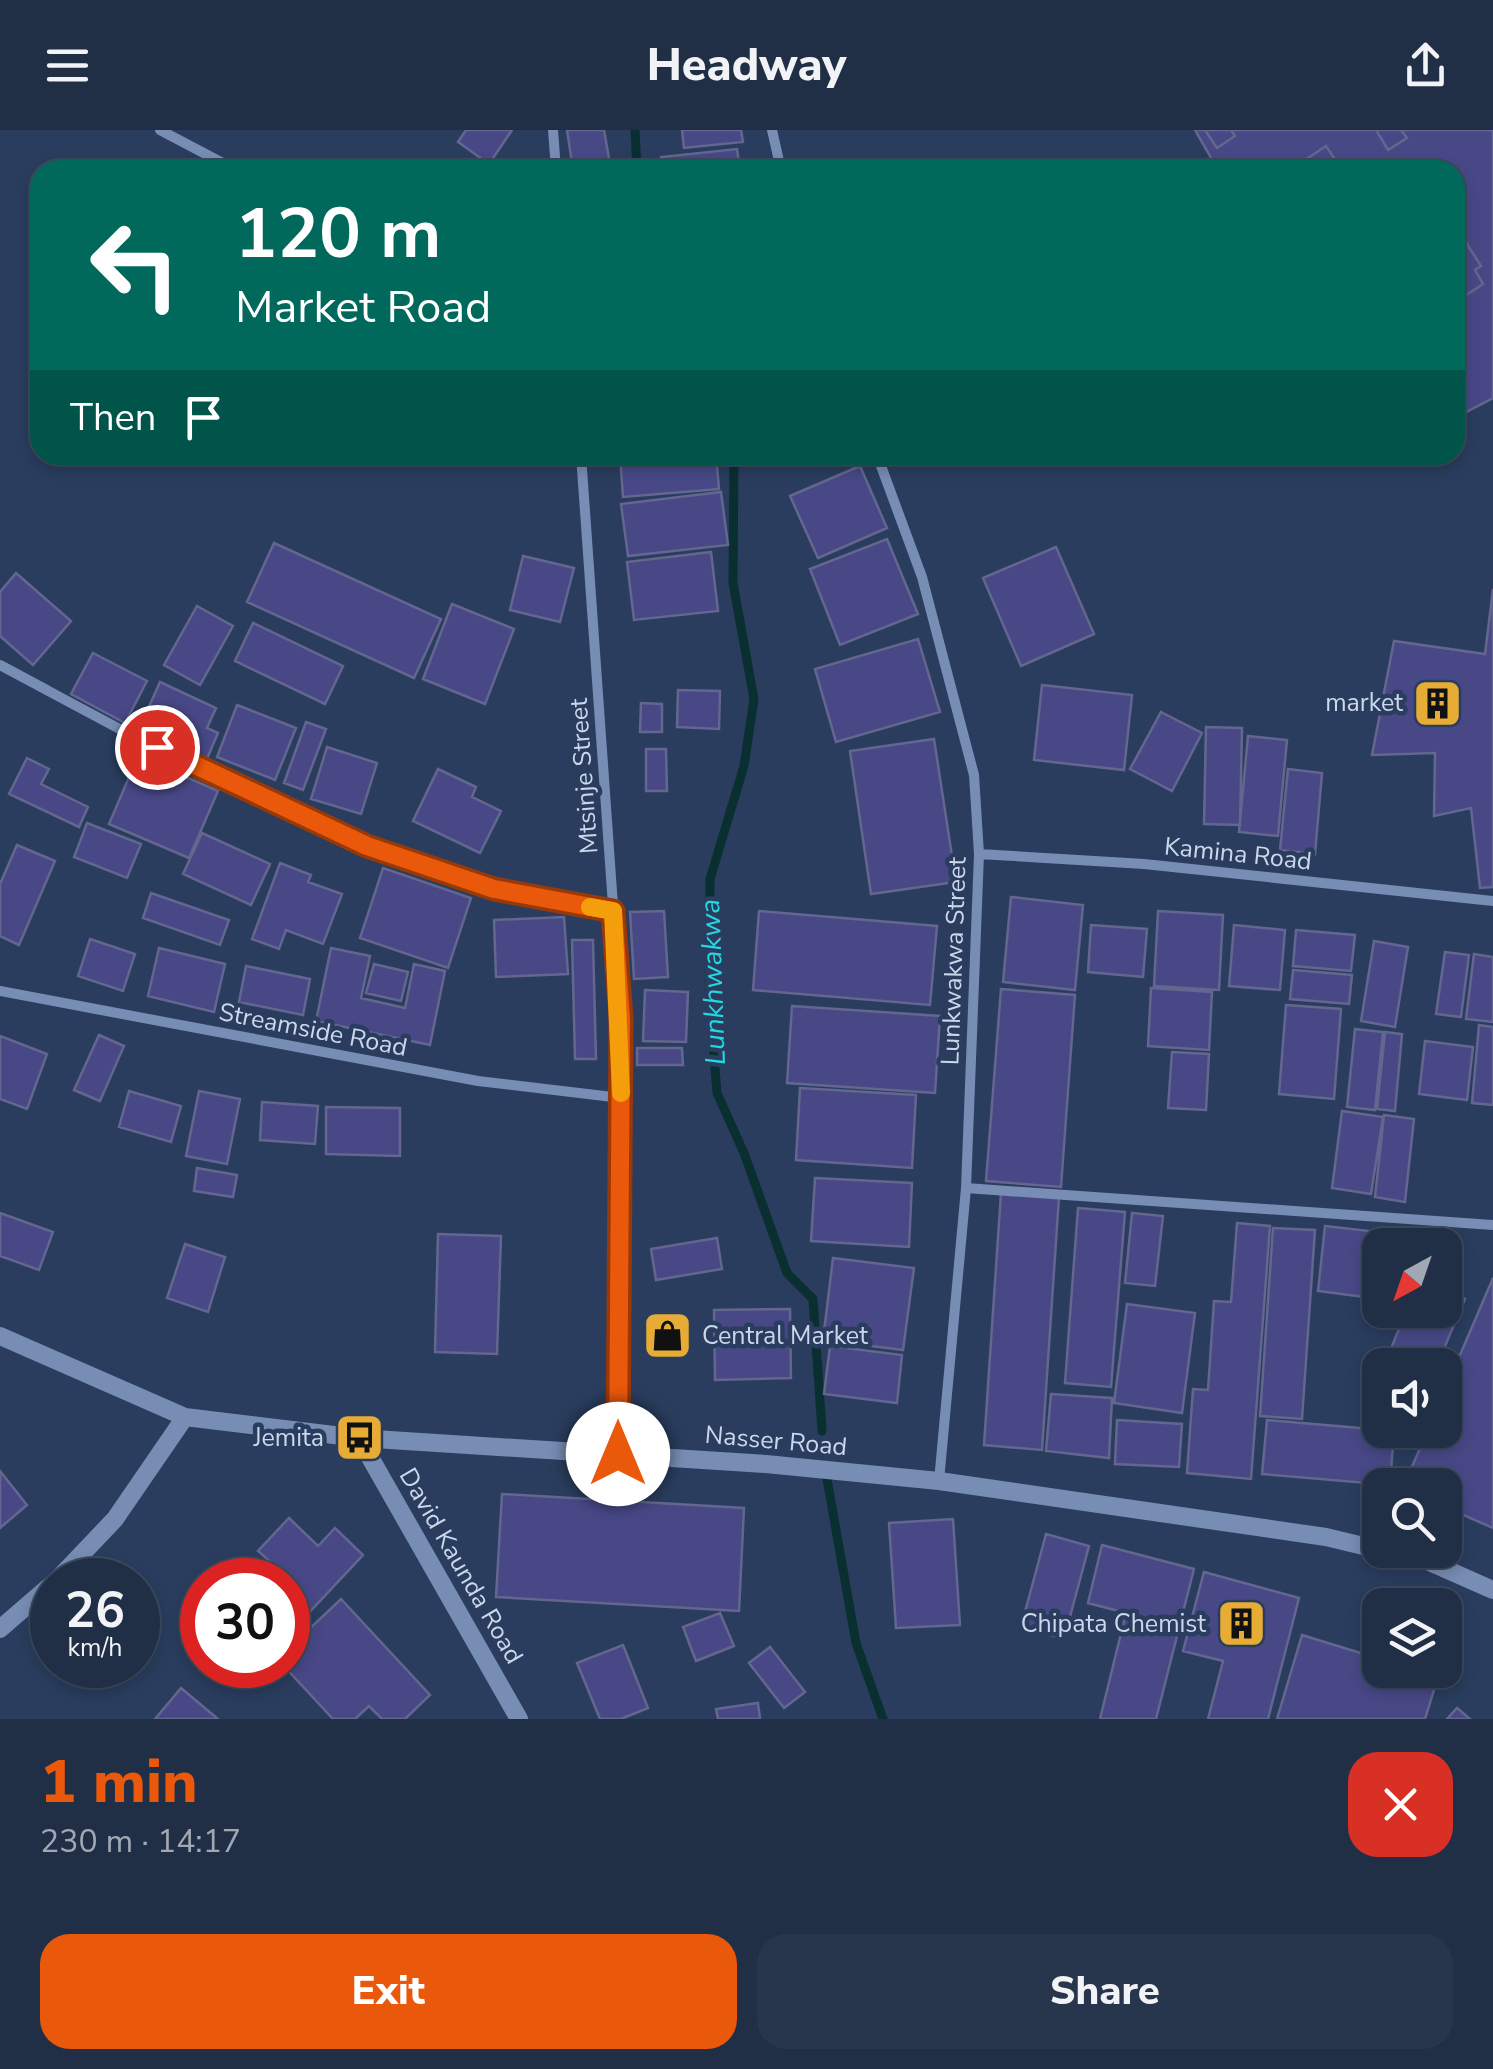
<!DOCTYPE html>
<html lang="en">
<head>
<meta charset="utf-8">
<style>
	:root { --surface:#202e46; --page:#28364d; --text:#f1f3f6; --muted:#a2a8b3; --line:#3d4a5f; --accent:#ea580c }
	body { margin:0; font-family:"Nunito Sans",sans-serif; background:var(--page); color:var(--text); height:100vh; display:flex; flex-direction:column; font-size:38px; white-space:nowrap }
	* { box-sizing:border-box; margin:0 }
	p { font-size:32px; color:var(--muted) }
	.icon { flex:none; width:55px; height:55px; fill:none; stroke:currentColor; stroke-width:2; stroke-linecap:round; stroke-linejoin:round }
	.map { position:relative; height:1589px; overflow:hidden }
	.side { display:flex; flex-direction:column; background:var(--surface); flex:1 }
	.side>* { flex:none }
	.guide { position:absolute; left:30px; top:30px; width:1435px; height:305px; border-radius:30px; box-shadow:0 5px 15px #0003,0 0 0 2px var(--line); background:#00695c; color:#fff; overflow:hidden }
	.needle { width:65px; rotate:220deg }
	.buttons { position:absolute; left:1362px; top:1098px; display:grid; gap:20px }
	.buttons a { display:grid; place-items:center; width:100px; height:100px; border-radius:20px; background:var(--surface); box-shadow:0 5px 15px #0003,0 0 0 2px var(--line); font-size:50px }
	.speed { position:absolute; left:30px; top:1428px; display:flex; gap:20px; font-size:50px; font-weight:700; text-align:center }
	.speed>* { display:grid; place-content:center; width:130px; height:130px; border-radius:50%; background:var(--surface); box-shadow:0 5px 15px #0003,0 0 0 2px var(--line); line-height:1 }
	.speed small { font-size:25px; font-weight:400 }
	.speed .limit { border:15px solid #d22; background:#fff; color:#111 }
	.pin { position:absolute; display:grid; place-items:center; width:85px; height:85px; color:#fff; margin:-42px; border:5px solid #fff; border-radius:50%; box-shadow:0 2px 10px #0007 }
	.me { position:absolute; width:110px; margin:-55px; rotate:0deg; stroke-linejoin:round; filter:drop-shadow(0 0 8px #0008) }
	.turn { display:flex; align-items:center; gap:35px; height:210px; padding:0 40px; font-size:45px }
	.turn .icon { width:130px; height:130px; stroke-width:2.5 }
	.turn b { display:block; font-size:70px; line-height:85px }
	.then { display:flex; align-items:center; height:95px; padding:0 40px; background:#0003; gap:20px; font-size:38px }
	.round { display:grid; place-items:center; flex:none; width:105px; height:105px; border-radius:30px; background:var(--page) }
	.headline { display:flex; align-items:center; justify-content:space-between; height:170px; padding:0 40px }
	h1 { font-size:60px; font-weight:800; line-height:75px; color:var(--accent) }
	.button { display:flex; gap:20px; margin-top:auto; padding:20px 40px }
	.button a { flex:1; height:115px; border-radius:30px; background:var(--accent); color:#fff; font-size:40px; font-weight:800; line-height:115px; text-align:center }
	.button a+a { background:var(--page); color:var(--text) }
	header { display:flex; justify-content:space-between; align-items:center; height:130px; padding:0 40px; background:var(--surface); font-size:45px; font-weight:800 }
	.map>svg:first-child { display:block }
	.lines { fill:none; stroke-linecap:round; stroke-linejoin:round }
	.stream { stroke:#0a2f31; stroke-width:9 }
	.building { fill:#484887; stroke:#63668e; stroke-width:2.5 }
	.minor { stroke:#778db3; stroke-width:10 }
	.tertiary { stroke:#778db3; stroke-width:18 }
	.route-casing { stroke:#983908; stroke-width:25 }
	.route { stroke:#ea580c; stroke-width:18 }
	.slow { stroke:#f59e0b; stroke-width:18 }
	.labels { text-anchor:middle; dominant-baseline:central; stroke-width:9; stroke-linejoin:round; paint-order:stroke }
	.poi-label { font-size:25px; fill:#cbd7ec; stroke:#2a3d5e; text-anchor:end }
	.street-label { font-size:25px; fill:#cbd7ec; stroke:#2a3d5e }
	.water-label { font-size:28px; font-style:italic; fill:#24d8e1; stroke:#2a3d5e }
</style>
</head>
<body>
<header><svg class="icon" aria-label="menu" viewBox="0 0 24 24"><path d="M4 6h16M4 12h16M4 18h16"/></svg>Headway<svg class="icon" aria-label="share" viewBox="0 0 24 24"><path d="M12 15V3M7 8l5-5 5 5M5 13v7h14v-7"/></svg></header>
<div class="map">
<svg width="1493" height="1589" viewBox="0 0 1493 1589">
	<rect width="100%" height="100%" fill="#2a3d5e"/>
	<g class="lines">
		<path class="stream" d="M635,0L637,40
			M734,325L733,453L754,569L744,636L710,749L709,866L717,963L744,1023L787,1143L813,1169L822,1301
			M827,1349L856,1513L883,1589"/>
	</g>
	<path class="building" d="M466,0H512L489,34L458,12Z
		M567,0H604L611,40H573Z
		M682,0H741L743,12L684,18Z
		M1195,0H1493V268L1455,288V40H1218Z
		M1205,0H1231L1235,6L1217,18Z
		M1376,0H1401L1407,8L1388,20Z
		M1326,16L1342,40H1307L1302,32Z
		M737,19L740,40H662L661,27Z
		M1465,111L1481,136L1475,140L1483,154L1466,165L1455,149V117Z
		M620,325H716L719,359L623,367Z
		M860,336L887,398L818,428L790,366Z
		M721,362L728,415L628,426L621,374Z
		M887,409L918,484L840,515L810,439Z
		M274,413L441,489L414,548L247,472Z
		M1056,417L1094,504L1021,536L983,448Z
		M711,422L718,481L634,490L627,432Z
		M523,426L574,438L560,492L510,480Z
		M16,443L71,491L33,535L0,506V462Z
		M1493,459V757L1480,758L1471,678L1434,686L1435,623L1372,625L1394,511L1485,524Z
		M452,474L514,499L485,574L423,549Z
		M197,476L233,496L200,555L164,535Z
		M253,493L343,536L325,574L235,531Z
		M918,509L940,582L836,612L815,539Z
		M93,523L147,551L125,593L71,564Z
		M160,552L216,578L207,598L218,603L206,631L139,599Z
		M1042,555L1132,565L1124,640L1034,630Z
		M678,560L720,561L719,599L677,597Z
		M641,573L662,574V602H640Z
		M237,575L296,598L275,650L217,627Z
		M1161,582L1202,603L1172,661L1130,639Z
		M306,592L326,599L303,660L284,653Z
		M1206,597L1242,598L1240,695L1204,694Z
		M1248,606L1287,610L1278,706L1239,702Z
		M934,609L956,752L871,764L850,621Z
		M327,617L377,633L361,684L311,669Z
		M646,619H666L667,661H646Z
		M138,626L218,661L189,728L109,694Z
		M27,628L49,639L41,654L88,677L79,697L9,664Z
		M438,639L476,657L472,667L501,681L480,723L413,691Z
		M1288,639L1322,643L1315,724L1280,720Z
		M87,693L141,714L127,748L74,727Z
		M202,703L270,734L251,775L183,744Z
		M17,715L55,731L19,815L0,806V754Z
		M280,733L311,745L308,752L342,764L323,814L286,800L279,819L252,809Z
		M383,738L471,768L448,838L360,808Z
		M151,763L229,790L220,815L143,788Z
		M1011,767L1083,775L1075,860L1003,852Z
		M664,781L668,847L634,849L630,782Z
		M759,781L937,796L930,875L753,860Z
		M1158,781L1223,785L1219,860L1154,856Z
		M564,787L568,844L496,847L494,790Z
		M1091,795L1147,799L1143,847L1088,842Z
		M1234,795L1285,800L1280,860L1229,856Z
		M1296,800L1355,805L1351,841L1293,836Z
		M90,809L135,824L123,861L78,846Z
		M572,810H593L596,929H575Z
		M1374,811L1408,817L1395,897L1361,891Z
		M159,818L225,834L214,882L148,866Z
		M331,818L370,826L361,868L405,878L414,834L445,841L430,915L316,891Z
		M1445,822L1469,825L1461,887L1436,884Z
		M1474,824L1493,827V892L1466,889Z
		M374,834L408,842L401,871L366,863Z
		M246,836L310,849L303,885L239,872Z
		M1293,840L1352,845L1349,874L1290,869Z
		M1151,858L1212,862L1209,920L1148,916Z
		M1001,859L1075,865L1061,1057L986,1051Z
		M645,860L688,862L686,912L643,911Z
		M1286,875L1341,879L1334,969L1279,964Z
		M792,876L940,886L935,963L787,953Z
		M1479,895L1493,897V975L1472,973Z
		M1355,899L1383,902L1375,980L1347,977Z
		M1385,902L1402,904L1395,981L1377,979Z
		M99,905L124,916L100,971L74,960Z
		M0,906L47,924L27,979L0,969Z
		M1425,911L1473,917L1467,970L1419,964Z
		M637,918H682L683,935H637Z
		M1172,922L1209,924L1206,980L1168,978Z
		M800,958L916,965L912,1038L796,1030Z
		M129,961L181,976L171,1012L119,997Z
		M199,961L240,969L227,1034L186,1026Z
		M262,972L318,976L315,1014L260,1010Z
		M326,977L400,978V1026L326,1024Z
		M1342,981L1383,987L1371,1064L1332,1058Z
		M1384,985L1414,989L1405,1072L1375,1067Z
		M197,1038L237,1045L233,1067L194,1061Z
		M815,1048L912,1053L909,1117L811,1111Z
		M1001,1063L1059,1067L1042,1320L984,1315Z
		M1078,1078L1125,1082L1111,1257L1065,1253Z
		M0,1083L53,1102L39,1140L0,1126Z
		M1132,1083L1163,1086L1155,1156L1125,1153Z
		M1237,1093L1270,1096L1251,1349L1187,1343L1193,1259L1208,1260L1214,1171L1231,1172Z
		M1325,1096L1396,1104L1395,1115H1380V1169L1318,1161Z
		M1273,1098L1315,1100L1302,1289L1260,1286Z
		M438,1104L501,1106L497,1224L435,1222Z
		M717,1108L722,1139L656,1150L651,1119Z
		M185,1114L225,1127L208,1182L167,1168Z
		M833,1128L914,1138L903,1220L823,1210Z
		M1493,1148V1398L1445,1377V1355H1404L1428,1300H1445V1260Z
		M1445,1160L1465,1169L1437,1235H1384L1407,1180H1445Z
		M1127,1174L1195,1183L1182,1283L1114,1273Z
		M790,1179L791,1248L715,1250L714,1180Z
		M830,1216L902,1225L897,1273L824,1264Z
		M1051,1264L1112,1268L1109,1328L1046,1321Z
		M1117,1290L1182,1294L1179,1337L1115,1334Z
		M1267,1290L1394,1301L1390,1355L1262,1344Z
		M0,1341L27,1375L0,1398Z
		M502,1364L744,1378L739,1481L496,1467Z
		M289,1388L318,1416L335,1398L363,1425L288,1505V1450H248L274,1435L258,1421Z
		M953,1389L960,1495L896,1498L889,1393Z
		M1046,1404L1089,1416L1064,1509L1021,1497Z
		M1102,1415L1194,1439L1156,1589H1100L1126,1483L1088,1473Z
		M227,1434L244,1450H212Z
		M1204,1442L1299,1468L1268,1589H1208L1223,1531L1183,1521Z
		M341,1469L430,1565L405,1589H382L369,1576L355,1589H333L283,1535H288V1519Z
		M720,1483L734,1516L696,1531L683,1497Z
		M1302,1505L1380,1529V1540H1415L1438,1547L1425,1589H1277Z
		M623,1515L648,1578L621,1589H600L577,1533Z
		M770,1517L805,1562L784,1578L749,1533Z
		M181,1558L218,1589H155Z
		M758,1573L760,1589H718L716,1579Z
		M1457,1578L1470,1589H1447Z"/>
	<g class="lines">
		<path class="minor" d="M160,0L236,40
			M553,0L556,40
			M772,0L781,40
			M581,325L621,888L618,1325
			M877,325L922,447L974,645L979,724L966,1058L939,1351
			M0,535C158,619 319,711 493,759C532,769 574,774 613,781
			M979,724L1144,734L1493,771
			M0,861L478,951L621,968
			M966,1058L1493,1095"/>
		<path class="tertiary" d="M0,1206L185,1287L359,1308L766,1334L939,1351L1326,1407L1380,1420
			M359,1308L519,1589
			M1381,1420L1425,1430L1493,1460
			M57,1450L115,1389L185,1287
			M0,1499L52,1454"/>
	</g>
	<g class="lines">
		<defs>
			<path id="route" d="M157,617L367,716L494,759L613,781L621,888L618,1324"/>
		</defs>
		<use href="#route" class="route-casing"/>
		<use href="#route" class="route"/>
		<path class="slow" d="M590,777L613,781L621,963"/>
	</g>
	<defs>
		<symbol id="building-square" viewBox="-11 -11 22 22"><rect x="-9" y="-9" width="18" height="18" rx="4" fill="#e6ac36" stroke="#2a3d5e"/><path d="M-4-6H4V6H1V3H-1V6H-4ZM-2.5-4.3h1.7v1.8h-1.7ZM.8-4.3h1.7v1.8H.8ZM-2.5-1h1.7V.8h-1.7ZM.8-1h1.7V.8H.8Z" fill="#111"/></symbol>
		<symbol id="shop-square" viewBox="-11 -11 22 22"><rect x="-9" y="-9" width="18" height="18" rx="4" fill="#e6ac36" stroke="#2a3d5e"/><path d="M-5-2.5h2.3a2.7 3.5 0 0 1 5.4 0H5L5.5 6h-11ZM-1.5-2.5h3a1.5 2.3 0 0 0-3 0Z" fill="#111"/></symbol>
		<symbol id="bus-square" viewBox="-11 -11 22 22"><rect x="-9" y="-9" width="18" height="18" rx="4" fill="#e6ac36" stroke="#2a3d5e"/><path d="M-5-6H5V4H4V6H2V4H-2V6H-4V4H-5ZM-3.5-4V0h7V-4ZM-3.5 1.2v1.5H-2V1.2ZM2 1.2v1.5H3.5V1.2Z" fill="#111"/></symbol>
	</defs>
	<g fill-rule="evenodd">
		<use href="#building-square" x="1410" y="546" width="55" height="55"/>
		<use href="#shop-square" x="640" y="1178" width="55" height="55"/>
		<use href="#bus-square" x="332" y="1280" width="55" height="55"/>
		<use href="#building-square" x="1214" y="1466" width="55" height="55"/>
	</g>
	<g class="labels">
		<g class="poi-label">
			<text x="1403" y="573">market</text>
			<text x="702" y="1206" text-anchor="start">Central Market</text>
			<text x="324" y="1308">Jemita</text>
			<text x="1206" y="1494">Chipata Chemist</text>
		</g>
		<g class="street-label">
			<text transform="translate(584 646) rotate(-94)">Mtsinje Street</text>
			<text transform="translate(1238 724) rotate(6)">Kamina Road</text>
			<text transform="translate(954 831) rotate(-88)">Lunkwakwa Street</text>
			<text transform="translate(313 900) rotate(11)">Streamside Road</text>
			<text transform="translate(776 1311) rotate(5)">Nasser Road</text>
			<text transform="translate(461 1436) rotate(60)">David Kaunda Road</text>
		</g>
		<g class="water-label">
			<text transform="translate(713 852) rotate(-92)">Lunkhwakwa</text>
		</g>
	</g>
</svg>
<div class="buttons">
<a><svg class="needle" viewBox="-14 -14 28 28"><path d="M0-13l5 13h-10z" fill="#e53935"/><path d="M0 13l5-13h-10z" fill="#a2a8b3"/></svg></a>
<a><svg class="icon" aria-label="sound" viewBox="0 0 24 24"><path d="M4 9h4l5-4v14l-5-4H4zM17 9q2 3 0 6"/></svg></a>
<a><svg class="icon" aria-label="search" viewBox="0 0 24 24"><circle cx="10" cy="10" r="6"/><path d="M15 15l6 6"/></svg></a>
<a><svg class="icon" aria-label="layers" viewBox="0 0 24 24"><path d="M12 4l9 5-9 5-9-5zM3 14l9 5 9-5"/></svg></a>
</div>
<div class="speed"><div>26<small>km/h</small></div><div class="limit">30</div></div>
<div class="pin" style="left:157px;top:617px;background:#d93025"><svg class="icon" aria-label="arrive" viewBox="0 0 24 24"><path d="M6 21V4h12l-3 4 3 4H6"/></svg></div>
<svg class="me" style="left:618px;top:1324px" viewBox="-20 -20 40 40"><circle r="19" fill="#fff"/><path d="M0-13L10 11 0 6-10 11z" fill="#ea580c"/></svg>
<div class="guide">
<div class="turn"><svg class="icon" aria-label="left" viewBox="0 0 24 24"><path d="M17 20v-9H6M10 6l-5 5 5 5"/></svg><div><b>120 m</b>Market Road</div></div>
<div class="then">Then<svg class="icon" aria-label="arrive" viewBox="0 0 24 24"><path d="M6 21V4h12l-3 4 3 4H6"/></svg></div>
</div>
</div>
<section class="side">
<div class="headline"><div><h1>1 min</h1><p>230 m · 14:17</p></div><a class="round" style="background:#d93025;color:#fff"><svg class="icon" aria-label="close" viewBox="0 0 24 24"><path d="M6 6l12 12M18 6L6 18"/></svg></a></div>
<div class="button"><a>Exit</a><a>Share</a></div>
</section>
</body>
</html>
